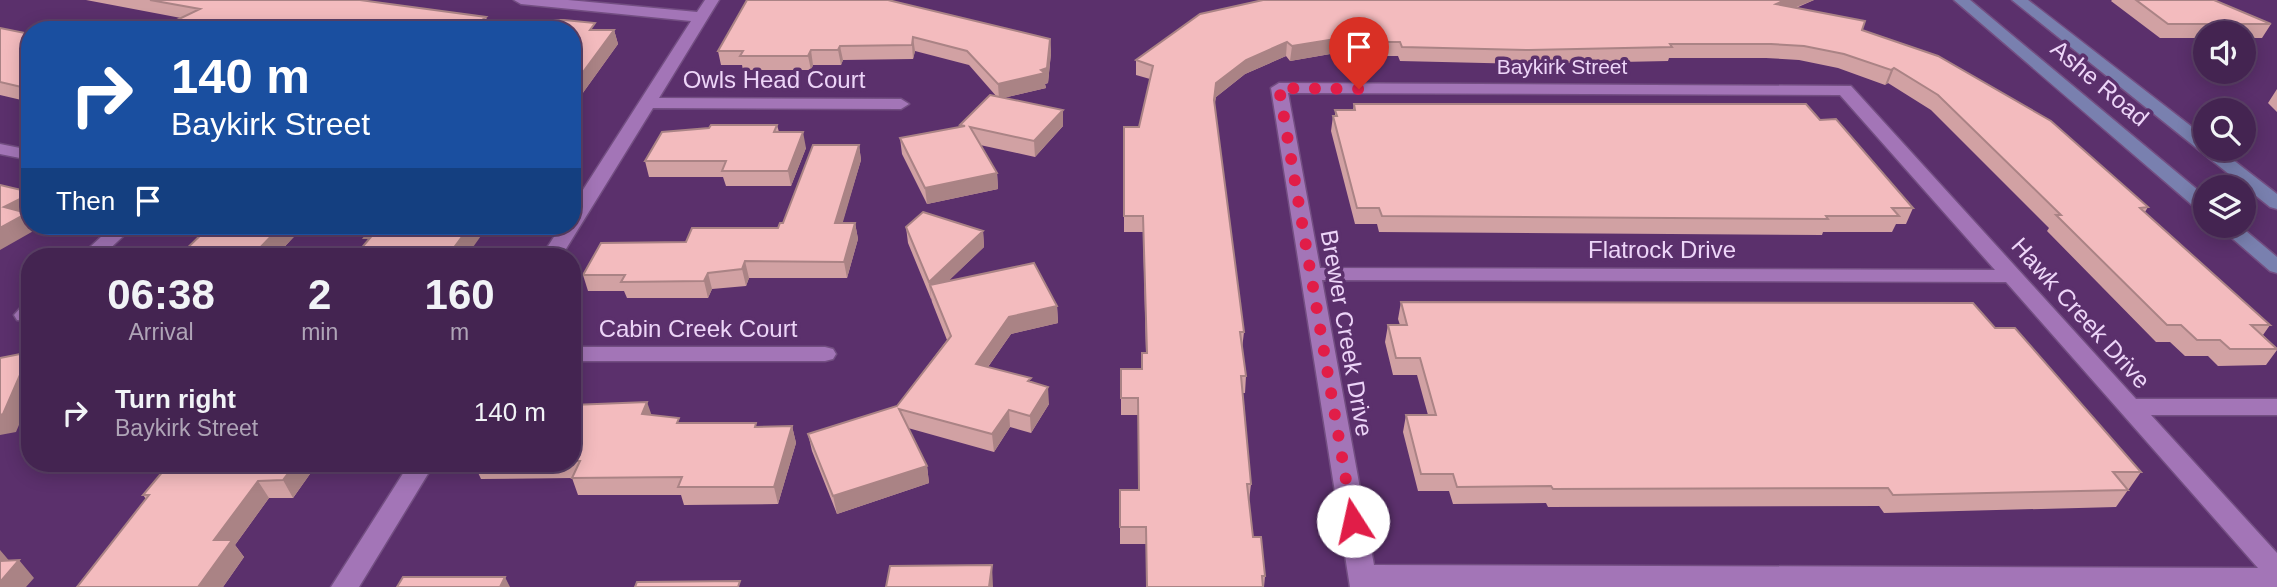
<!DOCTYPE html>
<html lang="en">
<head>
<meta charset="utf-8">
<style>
	:root { --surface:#442451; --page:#4b2c58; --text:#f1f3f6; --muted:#afa4b7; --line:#5c4168 }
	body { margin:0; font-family:Arial,sans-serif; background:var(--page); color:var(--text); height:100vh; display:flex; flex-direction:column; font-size:26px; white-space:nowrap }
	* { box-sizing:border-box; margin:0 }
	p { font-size:23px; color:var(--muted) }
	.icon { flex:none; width:38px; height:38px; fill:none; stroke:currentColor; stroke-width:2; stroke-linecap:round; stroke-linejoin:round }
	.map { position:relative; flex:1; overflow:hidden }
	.drawer { position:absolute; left:21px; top:248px; width:560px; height:224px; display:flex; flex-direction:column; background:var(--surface); border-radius:28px; box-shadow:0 4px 18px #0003,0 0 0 2px var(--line) }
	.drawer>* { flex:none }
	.hud { position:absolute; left:21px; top:21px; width:560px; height:214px; border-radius:28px; box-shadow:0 4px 18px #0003,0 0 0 2px var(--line); background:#1a4fa0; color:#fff; overflow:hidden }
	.buttons { position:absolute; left:2193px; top:21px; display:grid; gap:14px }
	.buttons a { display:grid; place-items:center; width:63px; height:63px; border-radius:50%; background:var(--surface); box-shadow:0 4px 18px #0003,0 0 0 2px var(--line); font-size:35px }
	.pin { position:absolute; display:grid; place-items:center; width:60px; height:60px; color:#fff; margin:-72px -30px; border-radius:50% 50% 50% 0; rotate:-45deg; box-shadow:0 0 7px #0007 }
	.pin .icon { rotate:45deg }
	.me { position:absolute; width:77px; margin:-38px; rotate:350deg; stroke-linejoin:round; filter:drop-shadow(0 0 5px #0008) }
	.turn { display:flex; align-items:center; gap:24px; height:147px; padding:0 35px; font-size:32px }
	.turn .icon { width:91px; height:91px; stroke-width:2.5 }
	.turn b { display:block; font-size:49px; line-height:60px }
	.then { display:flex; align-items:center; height:66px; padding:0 35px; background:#0003; gap:14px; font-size:26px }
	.eta { display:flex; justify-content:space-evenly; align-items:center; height:119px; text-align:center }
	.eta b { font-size:42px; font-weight:800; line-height:49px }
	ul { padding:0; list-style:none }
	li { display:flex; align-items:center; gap:21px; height:91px; padding:0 35px }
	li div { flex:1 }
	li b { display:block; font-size:26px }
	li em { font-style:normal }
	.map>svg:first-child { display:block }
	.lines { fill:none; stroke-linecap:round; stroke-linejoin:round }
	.street-casing { stroke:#734e82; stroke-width:3 }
	.secondary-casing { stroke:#734e82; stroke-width:3 }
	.street { fill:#a375b7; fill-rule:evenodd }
	.secondary { fill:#7980af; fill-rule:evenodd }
	.wall { fill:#d1a1a3 }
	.shaded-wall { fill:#aa8385 }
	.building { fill:#f3bbbe; stroke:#aa8385; stroke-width:2 }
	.route { stroke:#e11d48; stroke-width:12; stroke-dasharray:0 21.6 }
	.labels { text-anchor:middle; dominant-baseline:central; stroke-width:7; stroke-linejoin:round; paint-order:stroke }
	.far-street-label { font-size:21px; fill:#edd5f8; stroke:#5b306c }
	.street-label { font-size:24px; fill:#edd5f8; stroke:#5b306c }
</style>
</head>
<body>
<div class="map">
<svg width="2277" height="587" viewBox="0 0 2277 587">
	<rect width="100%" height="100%" fill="#5b306c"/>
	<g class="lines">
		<defs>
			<path id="street" d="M514,0H568L697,12L705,0H719L659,98L901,99L909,104L901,109L653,108L561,257H541L561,226H572V207L691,21L521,4Z
				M1279,83L1851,86L2136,399H2277V415H2151L2277,553V587H1350L1271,88ZM1288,93L1840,95L1995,270L1320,268ZM1322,280L2006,282L2258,568L1374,565Z
				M0,144L30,150V160L0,154Z
				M113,226H134L101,257H79Z
				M30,304V321L17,320L14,315L22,306Z
				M572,347H825L833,349L836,354L833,359L825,361H572Z
				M409,464H434L359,587H331Z"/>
			<path id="secondary" d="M1954,0H1970L2205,196V212L2198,210Z
				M2012,0H2028L2205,137V149H2219L2277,194V209L2270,207Z
				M2218,226H2240L2277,257V273L2270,271Z"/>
		</defs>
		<use href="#street" class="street-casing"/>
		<use href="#secondary" class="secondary-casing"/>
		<use href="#street" class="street"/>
		<use href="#secondary" class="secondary"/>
	</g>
	<path class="wall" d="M86,0H360L486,17L487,20L597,30H614L618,44L572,108V30H156L181,18Z
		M747,0L1050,39L1051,53L1048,83L1045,84L1046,88L1003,98L1063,126L1035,157L980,145L997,173L998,189L927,204L902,154L900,138L960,127V125L997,97L969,65L915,51L913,59L843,60L841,65H813L811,70H743L742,65H721L718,51Z
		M1263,0H1814L1796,8L1862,30L2148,207L2145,212L2270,325L2263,335L2277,348V350L2266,365L2218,366L2208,356H2185L2170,342H2156L2047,231L2049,228L1931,110L1888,83L1885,85L1838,68L1799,60L1766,58H1669L1668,61L1526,64L1400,61L1398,56H1362L1359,49L1290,61L1286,56L1245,74L1216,97L1214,106L1244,332L1242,349L1246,376L1245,393H1243L1251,484L1249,501L1253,537L1265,576L1264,587H1146V544H1120V490H1139L1138,415H1121V369H1142L1146,353L1143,232H1124V127H1139L1150,79L1136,75V60Z
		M2112,0H2214L2271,24L2262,38H2244V33H2205V38H2160L2111,1Z
		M0,28L30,34V102L0,95Z
		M2277,89V112L2268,103Z
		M1354,104L1820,120L1913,208L1906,224H1896L1892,232H1823L1822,235L1379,232L1377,224H1355L1331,131L1333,116H1335V110H1353Z
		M777,125L779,132L806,148L791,186H726L723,177H649L645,161Z
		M859,145L861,160L842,223H855L858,239L847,278H749L746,286L712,289L708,298H627L624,291H588L583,275L686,242L778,228Z
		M200,226H304L275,257L203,232Z
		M906,227L983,231L984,247L948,281L1057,306L1058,323L1011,334L988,367L1031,382L1049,404L1031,433L1010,427L994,452L908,428L927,466L929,483L837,514L812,451L808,434L897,406L947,340L932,302L931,298V299L908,243Z
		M1401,302L1995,328L2141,472L2129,489H2127L2128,490L2116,507L1884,513L1879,506L1548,507L1546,503L1453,504L1449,491H1418L1403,432L1406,415H1428L1417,375H1393L1385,342L1388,325H1400L1398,319Z
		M572,405L651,415L681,423L757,427L792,426L796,443L778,504L684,505L681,495H578L572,478L481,479L474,464H572Z
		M169,464H317L293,498H269L235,545L244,557L223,587H77L146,499L143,495Z"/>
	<path class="shaded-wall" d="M1785,0H1814L1771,17L1776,4Z
		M314,24L317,30H303Z
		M614,30L618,44L572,108V87Z
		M1361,35L1359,49L1290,61L1292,46Z
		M913,37L915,51L913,59L912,45Z
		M1050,39L1051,53L1048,83L1045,84L1046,88L999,99L998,84L1041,70Z
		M1287,42L1286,56L1245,74L1216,97L1213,115L1214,100L1216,83L1246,60Z
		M840,46L843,60L841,65L838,50Z
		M811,50L813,65L811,70L808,56Z
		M1894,68L1888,83L1885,85L1891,70Z
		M1063,110V126L1035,157L1034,141Z
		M803,132L806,148L791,186L788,171Z
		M859,145L861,160L838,239L835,223Z
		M997,173L998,189L927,204L925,188Z
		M30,194V215L29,216L30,226H35L37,229L0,250V228L4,207Z
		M855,223L858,239L847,278L844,262Z
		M281,226H304L275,257H251Z
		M470,226H488L466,257H447Z
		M983,231L984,247L934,295L930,285L931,298V299L929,282Z
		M745,261L749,278L746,286L742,269Z
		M708,273L712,289L708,298L704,281Z
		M1057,306L1058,323L1011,334L978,381L976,364L1009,317Z
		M30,353V399L16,432L0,435V415Z
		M1048,387L1049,404L1031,433L1030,416Z
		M647,402L653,419L642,414Z
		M1009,410L1010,427L994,452L992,434Z
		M792,426L796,443L778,504L774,487Z
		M295,464H317L293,498L283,480Z
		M927,466L929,483L837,514L833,496Z
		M258,481L269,498L235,545L244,557L223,587H198L214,540Z
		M0,550L12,564L0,578Z
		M19,560L34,578L26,587H0V582Z
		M992,565L993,587H989Z
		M505,577L510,587H500Z"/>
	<path class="building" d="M150,0H360L486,17L482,20H564L595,23L590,30H614L572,87V30H366L314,24L303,30H290L275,28L271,30H156L200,9Z
		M747,0H888L1050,39L1047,68L1041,70L1045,73L998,84L967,51L913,37L912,45L840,46L838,50H811L808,56H740L743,51H718Z
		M1263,0H1785L1776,4L1865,21L1862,30L1938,56L2051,121L2148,207L2140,208L2270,325H2251L2277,349H2230L2220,340H2197L2181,325H2167L2056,215H2061L1938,95L1894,68L1891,70L1844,54L1804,46L1771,44H1670L1672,47L1529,50L1402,47L1400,42H1363L1361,35L1292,46L1287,42L1246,60L1216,83L1214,100L1244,332H1240L1246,376H1241L1251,484H1247L1253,537H1261L1265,576H1262L1263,587H1147L1146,527H1120V490H1139L1138,398H1121V369H1142V353H1147L1143,216H1124V127H1139L1153,66L1136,60L1200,14Z
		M2136,0H2214L2271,24H2168Z
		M0,28L30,34V89L0,82Z
		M990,95L1063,110L1034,141L970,127L997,173L925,188L900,138L965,126L960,125Z
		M1354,104H1806L1820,120L1836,119L1913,208H1892L1899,216H1826L1828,219L1382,216L1379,208H1357L1333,116H1337L1335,110H1355Z
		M711,125H777L774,132H803L788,171H722L726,161H645L662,132L709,128Z
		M813,145H859L835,223H855L844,262L745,261L742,269L708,273L704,281L621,282L625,275H583L601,243L686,242L692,228H778L780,223H783Z
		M0,185L30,192V194L4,207L27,213L0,228Z
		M923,212L983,231L929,282L906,227Z
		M210,226H281L251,257H178Z
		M374,226H470L447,257H354L370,238H364Z
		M1034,263L1057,306L1009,317L976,364L1031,378L1028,381L1048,387L1030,416L1009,410L992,434L899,409L927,466L833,496L808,434L897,406L951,336L930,285Z
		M1401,302L1973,303L1995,328H2015L2141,472H2113L2128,490L1893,495L1888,488L1553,489L1551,486L1457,487L1453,474H1421L1406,415H1436L1420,358H1396L1388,325H1407Z
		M30,352L3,414L0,415V358Z
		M647,402L642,414L679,418L677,423H756L755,427L792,426L774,487H678L682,477L572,478L580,461H572V405Z
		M169,464H295L283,480L258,481L214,540H232L198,587H77L149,495H143Z
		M19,560L0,582V561Z
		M992,565L989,587H886L890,566Z
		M403,577H505L500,587H397Z
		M740,581L738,587H635L637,582Z"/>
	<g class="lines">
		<path class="route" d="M1353,521L1279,88L1359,89"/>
	</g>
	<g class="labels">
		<g class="far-street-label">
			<text x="1562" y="66">Baykirk Street</text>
		</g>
		<g class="street-label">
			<text x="774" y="79">Owls Head Court</text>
			<text transform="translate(2100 83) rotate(40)">Ashe Road</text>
			<text x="1662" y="249">Flatrock Drive</text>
			<text transform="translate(2081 313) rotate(48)">Hawk Creek Drive</text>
			<text x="698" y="328">Cabin Creek Court</text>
			<text transform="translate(1347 333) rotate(80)">Brewer Creek Drive</text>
		</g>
	</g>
</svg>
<div class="buttons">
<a><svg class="icon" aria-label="sound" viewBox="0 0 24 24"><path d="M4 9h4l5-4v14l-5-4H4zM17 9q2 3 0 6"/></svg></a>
<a><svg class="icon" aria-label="search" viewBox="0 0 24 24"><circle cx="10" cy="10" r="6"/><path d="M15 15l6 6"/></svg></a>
<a><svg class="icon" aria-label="layers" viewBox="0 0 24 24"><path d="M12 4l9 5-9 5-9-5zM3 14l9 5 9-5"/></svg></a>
</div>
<div class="pin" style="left:1359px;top:89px;background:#d93025"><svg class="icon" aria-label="arrive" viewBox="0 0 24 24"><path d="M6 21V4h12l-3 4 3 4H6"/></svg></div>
<svg class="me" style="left:1353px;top:521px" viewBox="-20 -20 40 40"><circle r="19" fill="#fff"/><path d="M0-13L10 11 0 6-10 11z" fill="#e11d48"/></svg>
<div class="hud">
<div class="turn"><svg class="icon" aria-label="right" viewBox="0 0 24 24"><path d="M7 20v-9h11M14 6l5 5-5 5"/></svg><div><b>140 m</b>Baykirk Street</div></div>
<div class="then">Then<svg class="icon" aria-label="arrive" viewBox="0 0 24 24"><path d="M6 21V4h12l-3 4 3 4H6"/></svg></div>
</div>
<section class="drawer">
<div class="eta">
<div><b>06:38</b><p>Arrival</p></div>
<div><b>2</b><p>min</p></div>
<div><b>160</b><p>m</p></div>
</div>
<ul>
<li><svg class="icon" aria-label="right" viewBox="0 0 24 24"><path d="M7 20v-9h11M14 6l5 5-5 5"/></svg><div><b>Turn right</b><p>Baykirk Street</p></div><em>140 m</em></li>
</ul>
</section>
</div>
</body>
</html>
